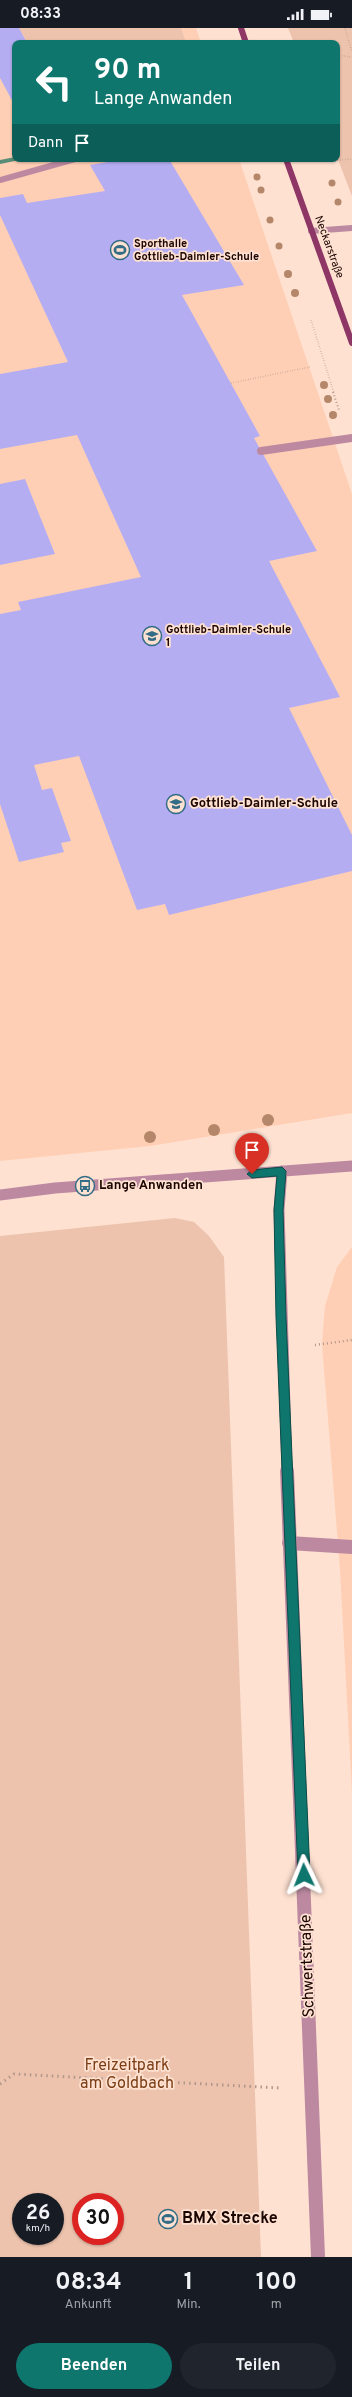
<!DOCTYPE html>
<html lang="de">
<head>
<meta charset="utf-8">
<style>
	:root { --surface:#171b24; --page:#20242c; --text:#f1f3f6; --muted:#9ea1a6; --accent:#0f766e }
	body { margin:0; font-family:Overpass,sans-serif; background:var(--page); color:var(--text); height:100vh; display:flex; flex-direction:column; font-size:15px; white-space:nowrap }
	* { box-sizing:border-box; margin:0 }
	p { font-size:13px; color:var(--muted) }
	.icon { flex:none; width:22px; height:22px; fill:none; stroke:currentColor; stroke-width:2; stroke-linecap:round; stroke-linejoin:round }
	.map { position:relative; height:2229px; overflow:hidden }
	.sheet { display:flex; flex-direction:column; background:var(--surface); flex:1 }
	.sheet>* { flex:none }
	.guide { position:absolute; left:12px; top:12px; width:328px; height:122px; border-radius:8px; box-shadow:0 1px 3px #0004; background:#0f766e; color:#fff; overflow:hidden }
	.speed { position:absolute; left:12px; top:2165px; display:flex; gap:8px; font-size:20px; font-weight:700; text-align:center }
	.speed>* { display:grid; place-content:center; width:52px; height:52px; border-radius:50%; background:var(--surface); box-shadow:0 1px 3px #0004; line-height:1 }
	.speed small { font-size:10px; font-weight:400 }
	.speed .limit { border:6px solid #d22; background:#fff; color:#111 }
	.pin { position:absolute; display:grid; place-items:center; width:34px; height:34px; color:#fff; margin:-41px -17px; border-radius:50% 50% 50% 0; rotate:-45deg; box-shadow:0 0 4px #0007 }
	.pin .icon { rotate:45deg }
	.me { position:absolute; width:44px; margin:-22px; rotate:358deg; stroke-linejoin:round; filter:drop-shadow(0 0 3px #0008) }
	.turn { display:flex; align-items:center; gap:14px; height:84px; padding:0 16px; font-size:18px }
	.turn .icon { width:52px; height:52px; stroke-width:2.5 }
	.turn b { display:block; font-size:28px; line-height:34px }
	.then { display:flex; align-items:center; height:38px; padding:0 16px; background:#0003; gap:8px; font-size:15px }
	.eta { display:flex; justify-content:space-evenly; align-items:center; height:68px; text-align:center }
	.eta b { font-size:24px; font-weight:700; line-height:28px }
	.button { display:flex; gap:8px; margin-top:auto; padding:8px 16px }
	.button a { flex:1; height:46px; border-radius:24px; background:var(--accent); color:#fff; font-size:16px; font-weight:700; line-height:46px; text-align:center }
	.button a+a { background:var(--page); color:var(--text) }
	.status { display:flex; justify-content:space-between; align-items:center; height:28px; padding:0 20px; background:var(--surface); direction:ltr }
	.status svg { height:11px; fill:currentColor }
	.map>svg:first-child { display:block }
	.built { fill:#ffcfb5 }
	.green { fill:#edc3ad; fill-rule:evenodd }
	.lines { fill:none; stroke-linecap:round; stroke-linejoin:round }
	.stream { fill:#588d77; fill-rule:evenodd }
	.building { fill:#b5adf2 }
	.path-far3 { stroke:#b1978a; stroke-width:1.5; stroke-dasharray:0.5 2; stroke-linecap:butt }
	.path-far2 { stroke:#b1978a; stroke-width:2; stroke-dasharray:1 2.5; stroke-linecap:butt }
	.path-far1 { stroke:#b1978a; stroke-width:2.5; stroke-dasharray:1 3; stroke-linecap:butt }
	.path { stroke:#b1978a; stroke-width:3; stroke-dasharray:1.5 4; stroke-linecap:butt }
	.service-far2 { stroke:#bc89a1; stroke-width:6 }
	.service-far1 { stroke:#bc89a1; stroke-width:8 }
	.service { stroke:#bc89a1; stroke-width:14 }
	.minor-far2 { stroke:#bc89a1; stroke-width:6 }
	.minor-far1 { stroke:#bc89a1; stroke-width:11 }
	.minor { stroke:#bc89a1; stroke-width:14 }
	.primary { stroke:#8e3666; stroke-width:6 }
	.tree { fill:#b5876a }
	.route { fill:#0f766e; stroke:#0a4d48 }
	.labels { text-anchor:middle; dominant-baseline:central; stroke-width:3.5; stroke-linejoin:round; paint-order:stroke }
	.far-poi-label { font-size:11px; font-weight:bold; fill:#1b0500; stroke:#fee1d1; text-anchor:start }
	.far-street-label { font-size:11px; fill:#1b0500; stroke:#fee1d1 }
	.poi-label { font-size:13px; font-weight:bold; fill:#1b0500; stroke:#fee1d1; text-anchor:start }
	.near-street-label { font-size:16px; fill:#1b0500; stroke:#fee1d1 }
	.near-park-label { font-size:16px; fill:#7a3d15; stroke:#fee1d1 }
	.near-poi-label { font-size:16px; font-weight:bold; fill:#1b0500; stroke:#fee1d1; text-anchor:start }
</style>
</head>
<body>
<div class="status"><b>08:33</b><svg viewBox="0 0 49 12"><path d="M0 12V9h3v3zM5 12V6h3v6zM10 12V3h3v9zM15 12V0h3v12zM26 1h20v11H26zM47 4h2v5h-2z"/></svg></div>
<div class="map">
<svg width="352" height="2229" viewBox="0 0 352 2229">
	<rect width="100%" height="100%" fill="#fee1d1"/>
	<path class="built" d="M0,0H196L201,15H15V131H239L352,466V1085L150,1118L0,1133Z
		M352,1219V1765L340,1541L322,1316L325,1278L337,1239Z"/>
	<path class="green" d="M19,0H181L186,15H27Z
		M288,0H352V168L337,129V15H294Z
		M175,1190L194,1194L209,1208L224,1229L261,2229H0V1208ZM21,2174H55V2208H21ZM81,2174H115V2208H81Z"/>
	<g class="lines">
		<path class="stream" d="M15,129L25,131L0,136V132Z"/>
	</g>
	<path class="building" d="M0,0H19L27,15H15V78L0,50Z
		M126,131H169L244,257L182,267L260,408L254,410L317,523L269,533L340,669L289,680L352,807V843L169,887L165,876L137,882L79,728L34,737L42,762L52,760L71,813L61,815L64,824L19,834L0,776V586L21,582L18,574L141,549L77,407L0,421V346L68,334L0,187V170L23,166L27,175L105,163L90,137Z
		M25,451L55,526L0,537V456Z"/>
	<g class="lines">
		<path class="path-far3" d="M345,0L352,24
			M337,27L352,29
			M330,133L352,131
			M311,292L334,365
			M231,355L310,339"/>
		<path class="path-far2" d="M333,364L339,382"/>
		<path class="path-far1" d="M315,1317L352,1312"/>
		<path class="path" d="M0,2056L14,2046L280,2060"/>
		<path class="service-far2" d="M0,152L75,131"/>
		<path class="service-far1" d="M261,423L352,410"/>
		<path class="service" d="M289,1515L352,1519"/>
		<path class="minor-far2" d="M311,203L352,200"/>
		<path class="minor-far1" d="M282,1143L279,1182L287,1444
			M0,1167L55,1160L352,1138"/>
		<path class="minor" d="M287,1443L318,2229"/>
		<path class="primary" d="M241,0L246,15
			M286,131L352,315"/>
	</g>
	<g class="tree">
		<circle cx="257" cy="149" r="3.5"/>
		<circle cx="332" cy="155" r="3.5"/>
		<circle cx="261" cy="162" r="3.5"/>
		<circle cx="338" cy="174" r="3.5"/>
		<circle cx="270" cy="192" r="3.5"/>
		<circle cx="279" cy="218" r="3.5"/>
		<circle cx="288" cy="246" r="4"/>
		<circle cx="295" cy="265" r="4"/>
		<circle cx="324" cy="357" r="4"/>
		<circle cx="328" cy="371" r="4"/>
		<circle cx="333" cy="387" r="4"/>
		<circle cx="268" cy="1092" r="6"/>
		<circle cx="214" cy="1102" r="6"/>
		<circle cx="150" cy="1109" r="6"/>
	</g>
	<path class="route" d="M282,1139L286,1143L283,1182L286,1289L310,1847L309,1851L304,1853L300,1851L298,1847L276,1289L274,1182L277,1148L252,1150L247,1146L252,1142Z"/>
	<defs>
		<symbol id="stadium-ring" viewBox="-11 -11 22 22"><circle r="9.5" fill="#fee1d1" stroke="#336c85" stroke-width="1.5"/><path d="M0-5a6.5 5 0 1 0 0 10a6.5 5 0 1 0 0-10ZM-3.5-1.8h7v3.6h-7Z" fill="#336c85"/></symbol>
		<symbol id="school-ring" viewBox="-11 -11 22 22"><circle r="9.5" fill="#fee1d1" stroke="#336c85" stroke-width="1.5"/><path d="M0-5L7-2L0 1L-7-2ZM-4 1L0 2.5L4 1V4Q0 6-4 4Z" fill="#336c85"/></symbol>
		<symbol id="bus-ring" viewBox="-11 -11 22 22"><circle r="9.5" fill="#fee1d1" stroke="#336c85" stroke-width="1.5"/><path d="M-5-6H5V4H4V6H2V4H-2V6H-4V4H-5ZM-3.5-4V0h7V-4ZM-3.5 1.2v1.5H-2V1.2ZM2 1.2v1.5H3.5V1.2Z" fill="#336c85"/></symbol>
	</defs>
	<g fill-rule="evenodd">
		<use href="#stadium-ring" x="109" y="211" width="22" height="22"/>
		<use href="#school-ring" x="141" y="597" width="22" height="22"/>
		<use href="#school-ring" x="165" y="765" width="22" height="22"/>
		<use href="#bus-ring" x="74" y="1147" width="22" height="22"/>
		<use href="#stadium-ring" x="157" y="2180" width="22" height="22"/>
	</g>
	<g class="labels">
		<g class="far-poi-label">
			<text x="134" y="216">Sporthalle<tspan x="134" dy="13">Gottlieb-Daimler-Schule</tspan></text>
			<text x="166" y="602">Gottlieb-Daimler-Schule<tspan x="166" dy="13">1</tspan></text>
		</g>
		<g class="far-street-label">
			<text transform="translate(329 219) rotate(70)">Neckarstraße</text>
		</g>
		<g class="poi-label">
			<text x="190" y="776">Gottlieb-Daimler-Schule</text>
			<text x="99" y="1158">Lange Anwanden</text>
		</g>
		<g class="near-street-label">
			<text transform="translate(308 1938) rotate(-92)">Schwertstraße</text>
		</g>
		<g class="near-park-label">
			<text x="127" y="2038">Freizeitpark<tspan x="127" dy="18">am Goldbach</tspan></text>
		</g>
		<g class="near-poi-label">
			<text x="182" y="2191">BMX Strecke</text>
		</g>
	</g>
</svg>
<div class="speed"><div>26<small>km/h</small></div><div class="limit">30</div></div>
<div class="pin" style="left:252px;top:1146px;background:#d93025"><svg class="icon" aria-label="arrive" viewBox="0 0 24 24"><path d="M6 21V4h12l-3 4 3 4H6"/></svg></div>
<svg class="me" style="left:304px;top:1847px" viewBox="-20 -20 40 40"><path d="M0-17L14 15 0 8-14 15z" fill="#0f766e" stroke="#fff" stroke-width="4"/></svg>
<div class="guide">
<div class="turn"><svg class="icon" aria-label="left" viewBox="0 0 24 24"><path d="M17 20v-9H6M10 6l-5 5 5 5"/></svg><div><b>90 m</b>Lange Anwanden</div></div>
<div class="then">Dann<svg class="icon" aria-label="arrive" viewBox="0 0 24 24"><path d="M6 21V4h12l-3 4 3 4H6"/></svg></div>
</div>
</div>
<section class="sheet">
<div class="eta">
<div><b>08:34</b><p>Ankunft</p></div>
<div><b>1</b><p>Min.</p></div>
<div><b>100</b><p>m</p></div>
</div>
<div class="button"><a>Beenden</a><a>Teilen</a></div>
</section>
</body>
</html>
